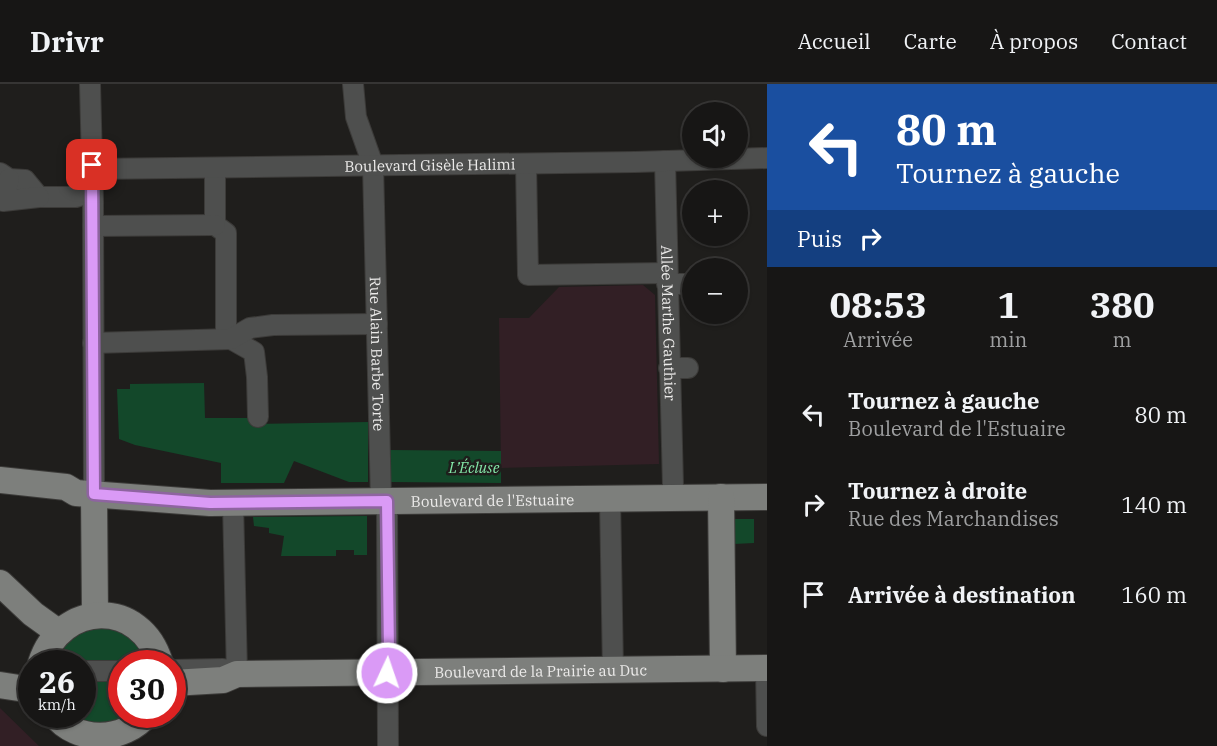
<!DOCTYPE html>
<html lang="fr">
<head>
<meta charset="utf-8">
<style>
	:root { --surface:#171615; --page:#201f1e; --text:#f1f3f6; --muted:#9e9fa0; --line:#363534 }
	body { margin:0; font-family:"IBM Plex Serif",serif; background:var(--page); color:var(--text); height:100vh; display:flex; flex-direction:column; font-size:22px; white-space:nowrap }
	* { box-sizing:border-box; margin:0 }
	p { font-size:20px; color:var(--muted) }
	.icon { flex:none; width:33px; height:33px; fill:none; stroke:currentColor; stroke-width:2; stroke-linecap:round; stroke-linejoin:round }
	.map { position:relative; flex:1; overflow:hidden }
	.sheet { display:flex; flex-direction:column; background:var(--surface); width:450px }
	.sheet>* { flex:none }
	.guide { background:#1a4fa0; color:#fff; overflow:hidden }
	.buttons { position:absolute; left:682px; top:18px; display:grid; gap:12px }
	.buttons a { display:grid; place-items:center; width:66px; height:66px; border-radius:50%; background:var(--surface); box-shadow:0 2px 4px #0004,0 0 0 2px var(--line); font-size:30px }
	.speed { position:absolute; left:18px; top:566px; display:flex; gap:12px; font-size:30px; font-weight:700; text-align:center }
	.speed>* { display:grid; place-content:center; width:78px; height:78px; border-radius:50%; background:var(--surface); box-shadow:0 2px 4px #0004,0 0 0 2px var(--line); line-height:1 }
	.speed small { font-size:15px; font-weight:400 }
	.speed .limit { border:9px solid #d22; background:#fff; color:#111 }
	.pin { position:absolute; display:grid; place-items:center; width:51px; height:51px; color:#fff; margin:-26px; border-radius:12px; box-shadow:0 3px 9px #0006 }
	.me { position:absolute; width:66px; margin:-33px; rotate:3deg; stroke-linejoin:round; filter:drop-shadow(0 0 4px #0008) }
	.turn { display:flex; align-items:center; gap:21px; height:126px; padding:0 30px; font-size:27px }
	.turn .icon { width:78px; height:78px; stroke-width:2.5 }
	.turn b { display:block; font-size:42px; line-height:51px }
	.then { display:flex; align-items:center; height:57px; padding:0 30px; background:#0003; gap:12px; font-size:22px }
	.eta { display:flex; justify-content:space-evenly; align-items:center; height:102px; text-align:center }
	.eta b { font-size:36px; font-weight:700; line-height:42px }
	ul { padding:0; list-style:none }
	li { display:flex; align-items:center; gap:18px; height:90px; padding:0 30px }
	li div { flex:1 }
	li b { display:block; font-size:22px }
	li em { font-style:normal }
	header { display:flex; align-items:center; gap:36px; box-sizing:border-box; height:84px; padding:0 30px; background:var(--surface); border-bottom:2px solid var(--line) }
	header strong { font-size:28px }
	nav { display:flex; gap:33px; margin-inline-start:auto; font-size:21px }
	main { display:flex; flex:1; min-height:0 }
	.map>svg:first-child { display:block }
	.education { fill:#321f25 }
	.green { fill:#13482a }
	.lines { fill:none; stroke-linecap:round; stroke-linejoin:round }
	.minor-casing { stroke:#3c3b39; stroke-width:22 }
	.major-casing { stroke:#3c3b39; stroke-width:28 }
	.minor { stroke:#4e4f4e; stroke-width:20 }
	.major { stroke:#7d7f7c; stroke-width:26 }
	.route-casing { stroke:#8e64a0; stroke-width:15 }
	.route { stroke:#da9af6; stroke-width:10 }
	.labels { text-anchor:middle; dominant-baseline:central; stroke-width:5; stroke-linejoin:round; paint-order:stroke }
	.street-label { font-size:15px; fill:#ebeae9; stroke:#1f1e1c }
	.park-label { font-size:15px; font-style:italic; fill:#84e8a9; stroke:#1f1e1c }
</style>
</head>
<body>
<header>
<strong>Drivr</strong>
<nav><a>Accueil</a><a>Carte</a><a>À propos</a><a>Contact</a></nav>
</header>
<main>
<div class="map">
<svg width="767" height="662" viewBox="0 0 767 662">
	<rect width="100%" height="100%" fill="#1f1e1c"/>
	<path class="education" d="M643,201L655,211L659,380L501,384L499,234H529L559,203Z
		M0,624L39,662H0Z"/>
	<path class="green" d="M204,299L205,334H251L252,340L368,338V398H349L294,377L284,399H221V379L135,361L119,355L117,305H130V300Z
		M389,366L501,367V399L390,398Z
		M367,432V471H354V466H336V472H281L284,452L269,449V444L254,442L253,433Z
		M734,435H754V459L734,460Z
		M90,541L129,548L152,579H49L52,571Z
		M83,590H121L122,630H138L106,645L63,630H82Z"/>
	<g class="lines">
		<defs>
			<g id="minor">
				<path d="M90,0L93,118L94,410"/>
				<path id="s1" d="M353,0L356,33L373,81L381,417"/>
				<path id="s2" d="M665,77L673,402"/>
				<path d="M526,80L528,191L667,189"/>
				<path d="M215,84V141L226,149V245L231,255L254,268L257,293L258,333"/>
				<path id="s3" d="M92,85L635,78L767,74"/>
				<path d="M0,89L9,95L25,96L39,113H76L92,108"/>
				<path d="M9,95L3,117L39,113"/>
				<path d="M93,142L215,141"/>
				<path d="M667,200H687"/>
				<path d="M93,259L231,255L250,244L273,241L377,240"/>
				<path d="M669,284H688"/>
				<path d="M610,415L613,586"/>
				<path d="M387,417L388,662"/>
				<path d="M766,584L767,642"/>
				<path d="M172,586L223,585L237,590L233,419"/>
				<path d="M82,587H122"/>
			</g>
			<g id="major">
				<path id="s4" d="M0,396L66,403L76,409L210,419L767,413"/>
				<path d="M94,410L95,531"/>
				<path d="M721,413L723,585"/>
				<path d="M0,499L33,530L58,548"/>
				<path d="M41,579C61,517 141,514 160,579"/>
				<path id="s5" d="M172,599L223,596L237,590L767,584"/>
				<path d="M0,601L32,606"/>
				<path d="M54,630C77,660 124,658 147,630"/>
			</g>
		</defs>
		<use href="#minor" class="minor-casing"/>
		<use href="#major" class="major-casing"/>
		<use href="#minor" class="minor"/>
		<use href="#major" class="major"/>
	</g>
	<g class="lines">
		<defs>
			<path id="route" d="M92,81L94,410L210,419L387,417L389,568L387,589"/>
		</defs>
		<use href="#route" class="route-casing"/>
		<use href="#route" class="route"/>
	</g>
	<g class="labels">
		<g class="street-label">
			<text stroke="none"><textPath href="#s3" startOffset="338">Boulevard Gisèle Halimi</textPath></text>
			<text stroke="none"><textPath href="#s2" startOffset="162">Allée Marthe Gauthier</textPath></text>
			<text stroke="none"><textPath href="#s1" startOffset="273">Rue Alain Barbe Torte</textPath></text>
			<text stroke="none"><textPath href="#s4" startOffset="495">Boulevard de l'Estuaire</textPath></text>
			<text stroke="none"><textPath href="#s5" startOffset="370">Boulevard de la Prairie au Duc</textPath></text>
		</g>
		<g class="park-label">
			<text x="474" y="383">L’Écluse</text>
		</g>
	</g>
</svg>
<div class="buttons">
<a><svg class="icon" aria-label="sound" viewBox="0 0 24 24"><path d="M4 9h4l5-4v14l-5-4H4zM17 9q2 3 0 6"/></svg></a>
<a>+</a>
<a>−</a>
</div>
<div class="speed"><div>26<small>km/h</small></div><div class="limit">30</div></div>
<div class="pin" style="left:92px;top:81px;background:#d93025"><svg class="icon" aria-label="arrive" viewBox="0 0 24 24"><path d="M6 21V4h12l-3 4 3 4H6"/></svg></div>
<svg class="me" style="left:387px;top:589px" viewBox="-20 -20 40 40"><circle r="17" fill="#da9af6" stroke="#fff" stroke-width="3"/><path d="M0-11L8 9 0 5-8 9z" fill="#fff"/></svg>
</div>
<section class="sheet">
<div class="guide">
<div class="turn"><svg class="icon" aria-label="left" viewBox="0 0 24 24"><path d="M17 20v-9H6M10 6l-5 5 5 5"/></svg><div><b>80 m</b>Tournez à gauche</div></div>
<div class="then">Puis<svg class="icon" aria-label="right" viewBox="0 0 24 24"><path d="M7 20v-9h11M14 6l5 5-5 5"/></svg></div>
</div>
<div class="eta">
<div><b>08:53</b><p>Arrivée</p></div>
<div><b>1</b><p>min</p></div>
<div><b>380</b><p>m</p></div>
</div>
<ul>
<li><svg class="icon" aria-label="left" viewBox="0 0 24 24"><path d="M17 20v-9H6M10 6l-5 5 5 5"/></svg><div><b>Tournez à gauche</b><p>Boulevard de l'Estuaire</p></div><em>80 m</em></li>
<li><svg class="icon" aria-label="right" viewBox="0 0 24 24"><path d="M7 20v-9h11M14 6l5 5-5 5"/></svg><div><b>Tournez à droite</b><p>Rue des Marchandises</p></div><em>140 m</em></li>
<li><svg class="icon" aria-label="arrive" viewBox="0 0 24 24"><path d="M6 21V4h12l-3 4 3 4H6"/></svg><div><b>Arrivée à destination</b></div><em>160 m</em></li>
</ul>
</section>
</main>
</body>
</html>
